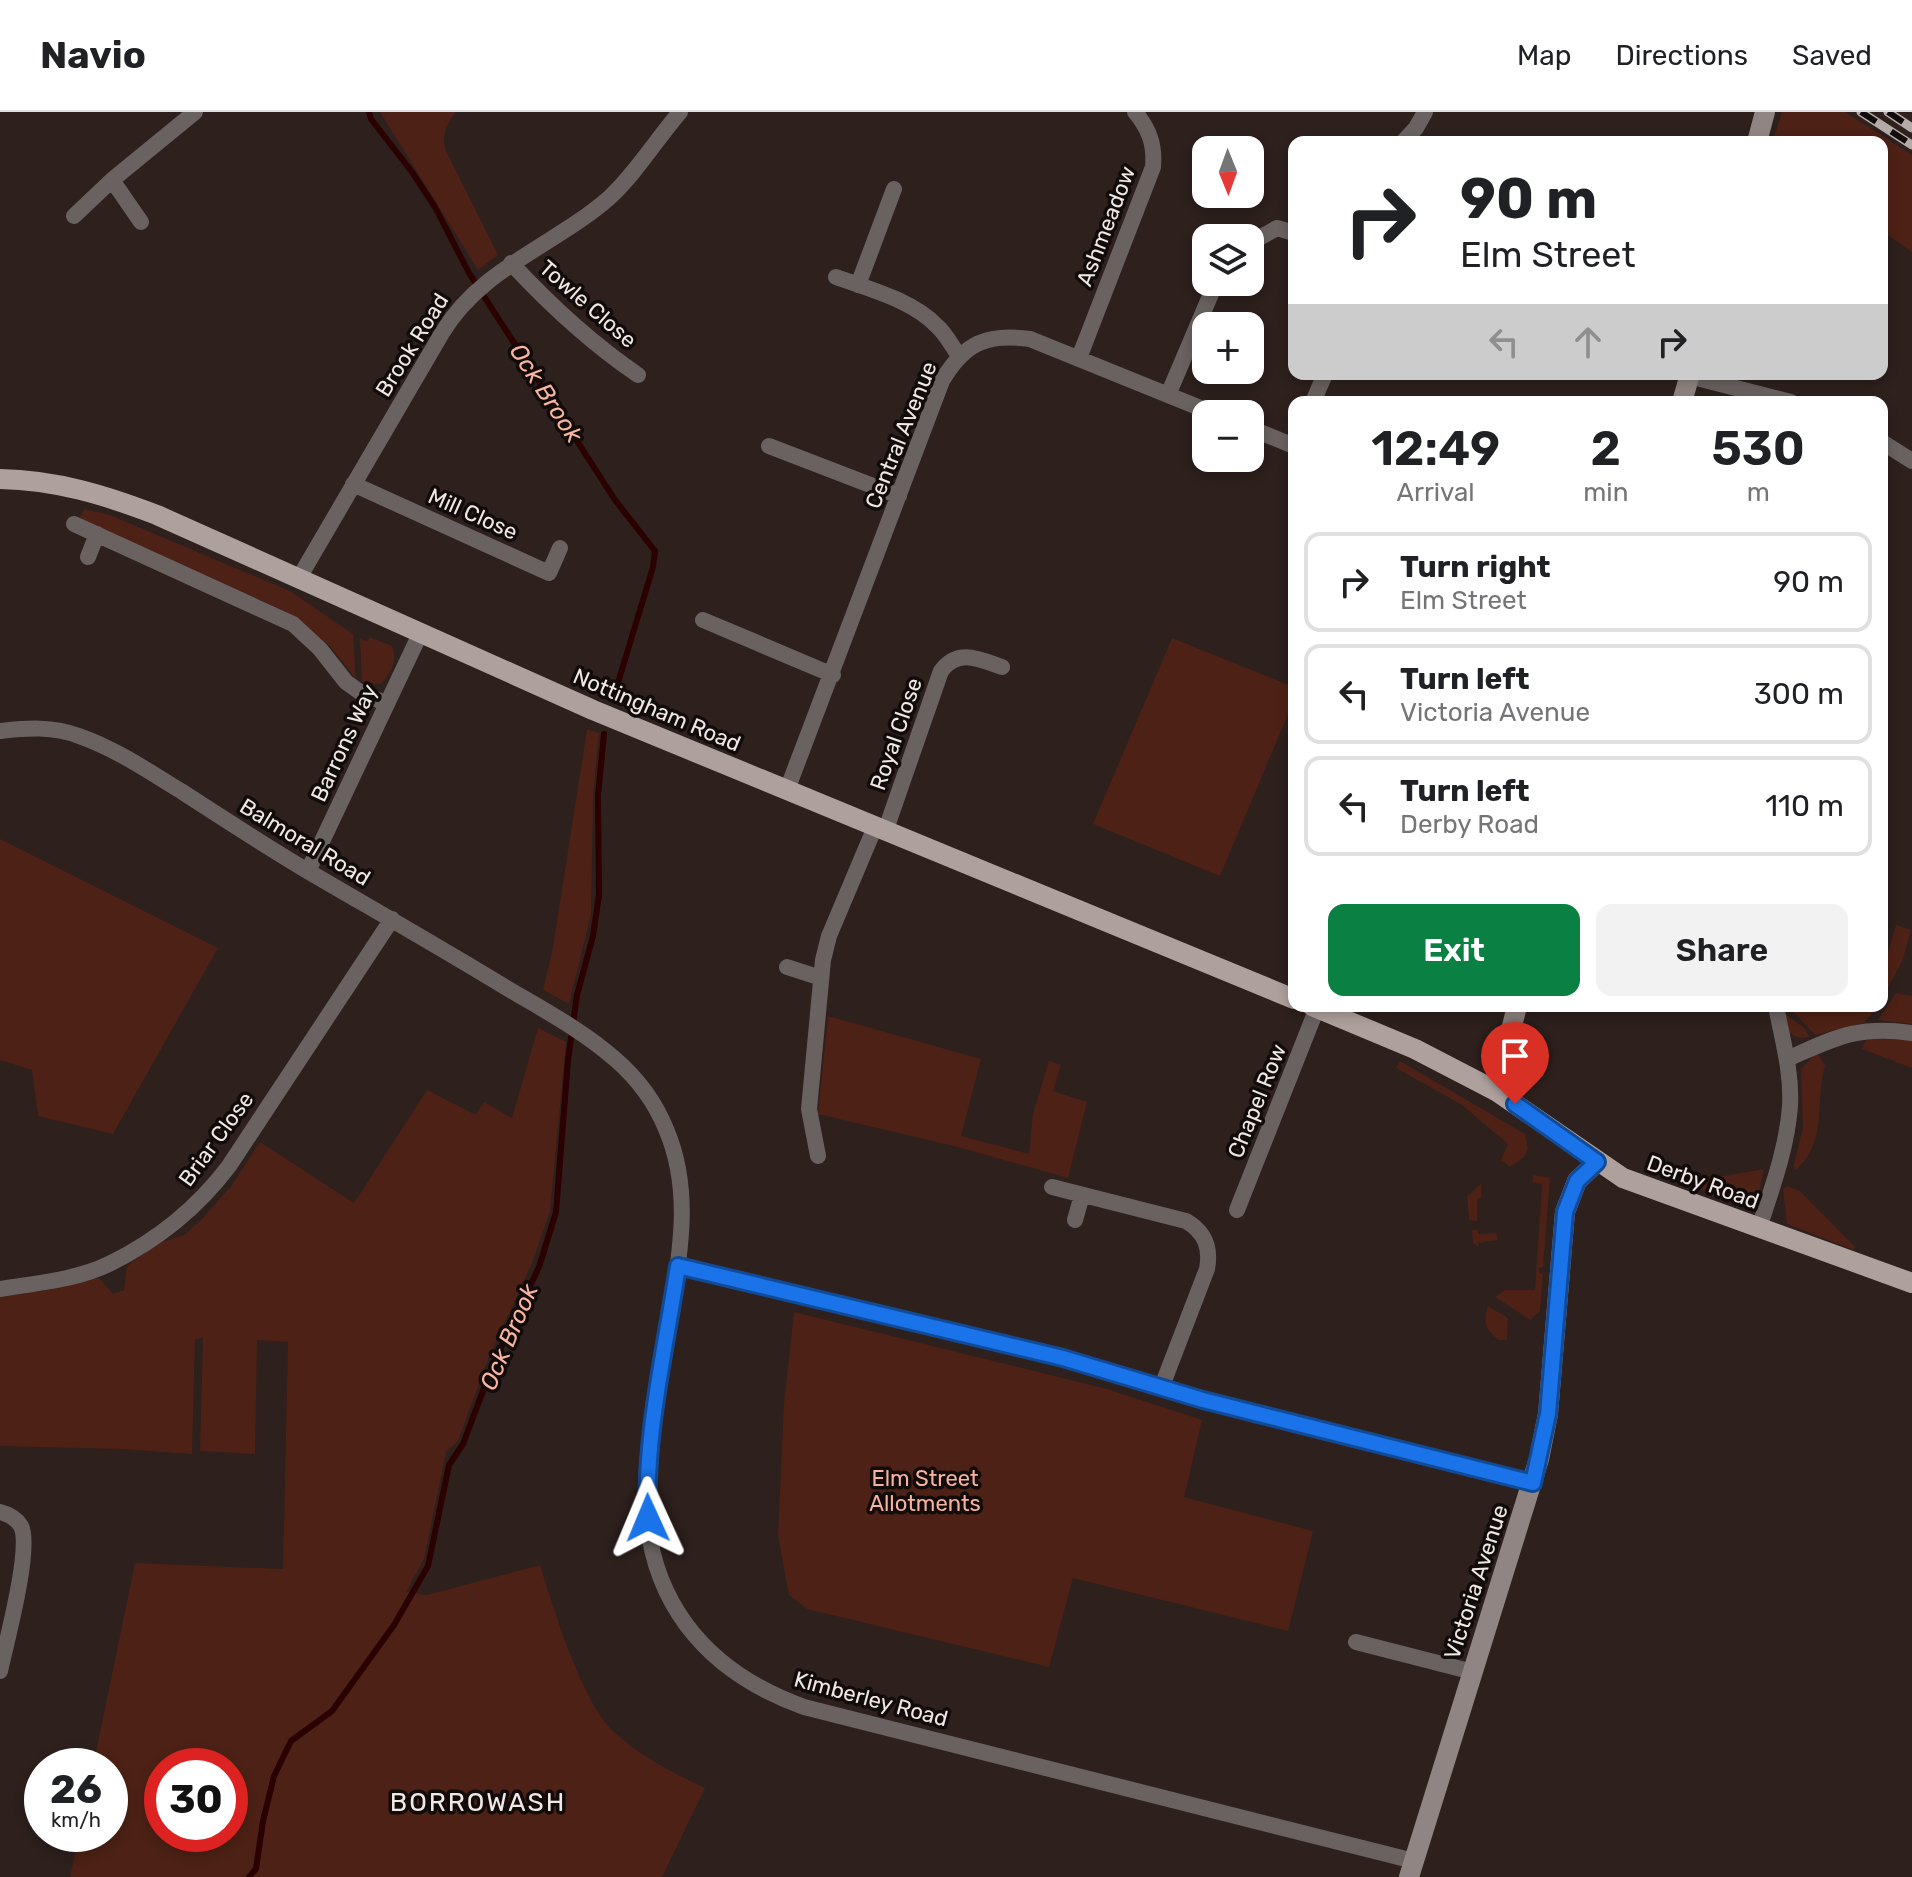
<!DOCTYPE html>
<html lang="en">
<head>
<meta charset="utf-8">
<style>
	:root { --surface:#fff; --page:#f2f2f2; --text:#202124; --muted:#757577; --line:#e0e0e0; --accent:#0b8043 }
	body { margin:0; font-family:Rubik,sans-serif; background:var(--page); color:var(--text); height:100vh; display:flex; flex-direction:column; font-size:30px; white-space:nowrap }
	* { box-sizing:border-box; margin:0 }
	p { font-size:26px; color:var(--muted) }
	.icon { flex:none; width:44px; height:44px; fill:none; stroke:currentColor; stroke-width:2; stroke-linecap:round; stroke-linejoin:round }
	.map { position:relative; flex:1; overflow:hidden }
	.panel { position:absolute; left:1288px; top:284px; width:600px; height:616px; display:flex; flex-direction:column; background:var(--surface); border-radius:16px; box-shadow:0 4px 12px #0003 }
	.panel>* { flex:none }
	.top-card { position:absolute; left:1288px; top:24px; width:600px; height:244px; border-radius:16px; box-shadow:0 4px 12px #0003; background:#fff; color:var(--text); overflow:hidden }
	.needle { width:52px; rotate:179deg }
	.tools { position:absolute; left:1192px; top:24px; display:grid; gap:16px }
	.tools a { display:grid; place-items:center; width:72px; height:72px; border-radius:16px; background:var(--surface); box-shadow:0 4px 12px #0003; font-size:40px }
	.speed { position:absolute; left:24px; top:1636px; display:flex; gap:16px; font-size:40px; font-weight:700; text-align:center }
	.speed>* { display:grid; place-content:center; width:104px; height:104px; border-radius:50%; background:var(--surface); box-shadow:0 4px 12px #0003; line-height:1 }
	.speed small { font-size:20px; font-weight:400 }
	.speed .limit { border:12px solid #d22; background:#fff; color:#111 }
	.pin { position:absolute; display:grid; place-items:center; width:68px; height:68px; color:#fff; margin:-82px -34px; border-radius:50% 50% 50% 0; rotate:-45deg; box-shadow:0 0 8px #0007 }
	.pin .icon { rotate:45deg }
	.me { position:absolute; width:88px; margin:-44px; rotate:359deg; stroke-linejoin:round; filter:drop-shadow(0 0 6px #0008) }
	.turn { display:flex; align-items:center; gap:28px; height:168px; padding:0 40px; font-size:36px }
	.turn .icon { width:104px; height:104px; stroke-width:2.5 }
	.turn b { display:block; font-size:56px; line-height:68px }
	.lanes { display:flex; align-items:center; height:76px; padding:0 40px; background:#0003; justify-content:center; gap:40px; direction:ltr }
	.lanes .off { opacity:.35 }
	.eta { display:flex; justify-content:space-evenly; align-items:center; height:136px; text-align:center }
	.eta b { font-size:48px; font-weight:600; line-height:56px }
	.button { display:flex; gap:16px; margin-top:auto; padding:16px 40px }
	.button a { flex:1; height:92px; border-radius:16px; background:var(--accent); color:#fff; font-size:32px; font-weight:600; line-height:92px; text-align:center }
	.button a+a { background:var(--page); color:var(--text) }
	ul { padding:0; list-style:none }
	li { display:flex; align-items:center; gap:24px; height:100px; margin:0 16px 12px; padding:0 24px; border:4px solid var(--line); border-radius:16px }
	li div { flex:1 }
	li b { display:block; font-size:30px }
	li em { font-style:normal }
	header { display:flex; align-items:center; gap:48px; box-sizing:border-box; height:112px; padding:0 40px; background:var(--surface); border-bottom:2px solid var(--line) }
	header strong { font-size:38px }
	nav { display:flex; gap:44px; margin-inline-start:auto; font-size:28px }
	.map>svg:first-child { display:block }
	.green { fill:#4d2115; fill-rule:evenodd }
	.lines { fill:none; stroke-linecap:round; stroke-linejoin:round }
	.stream { stroke:#2a0000; stroke-width:6 }
	.street { stroke:#696260; stroke-width:16 }
	.secondary { stroke:#908582; stroke-width:20 }
	.primary { stroke:#aea09c; stroke-width:20 }
	.rail-casing { stroke:#b4aaa8; stroke-width:9 }
	.rail { stroke:#110c0a; stroke-width:6; stroke-dasharray:18; stroke-linecap:butt }
	.route-casing { stroke:#114b97; stroke-width:20 }
	.route { stroke:#1a73e8; stroke-width:14 }
	.labels { text-anchor:middle; dominant-baseline:central; stroke-width:7; stroke-linejoin:round; paint-order:stroke }
	.street-label { font-size:22px; fill:#f1e8e6; stroke:#110c0a }
	.park-label { font-size:22px; fill:#f7b2a0; stroke:#110c0a }
	.water-label { font-size:24px; font-style:italic; fill:#fab4a2; stroke:#110c0a }
	.quarter-label { font-size:26px; letter-spacing:2px; fill:#f1e8e6; stroke:#110c0a }
</style>
</head>
<body>
<header>
<strong>Navio</strong>
<nav><a>Map</a><a>Directions</a><a>Saved</a></nav>
</header>
<div class="map">
<svg width="1912" height="1765" viewBox="0 0 1912 1765">
	<rect width="100%" height="100%" fill="#2d201d"/>
	<path class="green" d="M380,0H456C446,12 442,22 445,37L498,143L478,158Z
		M1782,0H1845L1912,43V140L1882,119V30H1780L1774,25Z
		M84,397L110,403L290,479L353,522L356,567L330,534L287,500L87,410L80,405Z
		M370,525L392,534C398,550 391,560 381,572L362,570L360,526L367,530Z
		M1172,526L1294,575V588L1220,764L1093,712Z
		M587,617L599,621L593,686L591,802L569,892L543,878L553,835Z
		M0,727L218,836L113,1022L38,1004L32,958L0,948Z
		M1896,813L1911,818L1903,847L1882,888V862Z
		M1896,881L1912,884V912L1878,908Z
		M1788,894H1878L1864,911L1815,923Z
		M1782,899L1804,916L1810,925C1789,929 1786,916 1782,899Z
		M828,904L981,947L961,1024L1029,1042L1033,1001L1049,949L1061,953L1053,979L1087,990L1068,1066L958,1035L818,1002Z
		M538,916L566,930L550,1099L532,1151L489,1245L458,1329L446,1340L424,1447L406,1480L427,1483L540,1453C554,1497 580,1584 611,1617C638,1644 672,1660 705,1676L662,1765H70L79,1722H110V1654H93L135,1451L283,1457L288,1230L257,1228L255,1342L200,1339L203,1226L195,1227L192,1342L122,1337L0,1334V1185L60,1176L90,1165L100,1167L113,1182L124,1178L127,1154L157,1132L184,1123L201,1108L232,1073L260,1030L354,1091L427,978L476,1003L484,990L512,1006ZM162,1654H230V1722H162Z
		M1867,926L1912,928V956L1862,937Z
		M1817,940L1825,954C1814,992 1829,1027 1796,1058L1793,1055L1803,1016L1801,957Z
		M1400,949L1525,1022L1528,1037L1524,1045L1510,1055L1501,1048L1508,1032L1462,993L1396,956Z
		M1764,1057L1758,1085L1747,1094L1683,1071Z
		M1533,1063L1550,1066L1543,1155L1539,1156V1161L1543,1162L1540,1199L1530,1208L1495,1185L1505,1178H1535L1542,1072L1532,1070Z
		M1481,1072V1086L1477,1087V1109L1469,1108L1467,1084Z
		M1787,1074L1800,1079L1855,1135L1854,1138L1787,1112L1783,1078Z
		M1472,1118H1477L1478,1122L1496,1121L1498,1128L1478,1131V1135L1473,1131Z
		M1488,1194L1508,1206L1507,1228H1498C1485,1216 1483,1211 1488,1194Z
		M794,1200L1107,1277L1202,1308L1184,1385L1313,1419L1288,1519L1073,1466L1049,1555L807,1497L789,1483L778,1424L784,1292Z"/>
	<g class="lines">
		<path class="stream" d="M369,0L371,7L412,60L435,95L469,161L615,388L655,439L653,455L617,574
			M249,1765L256,1757L263,1709L274,1664L291,1629L332,1599L394,1513L428,1454L449,1353L463,1332L492,1255L539,1155L556,1100L568,948L577,883L593,824L599,783L598,684L604,622"/>
		<path class="street" d="M1403,30L1416,16L1425,0
			M112,68L141,110
			M74,104L112,68L195,0
			M1250,131L1277,116L1294,121
			M511,151C549,192 591,231 638,263
			M836,165C869,177 912,188 937,214C946,222 952,234 959,244
			M858,173L894,77
			M1079,246L1153,55C1155,32 1149,17 1135,0
			M1689,264L1791,290
			M1168,283L1216,170
			M1313,290L1325,262
			M1250,316L1294,334
			M1882,330L1912,349
			M769,334L899,384
			M353,372L549,461L560,436
			M74,412L293,512L320,537L346,570L360,580L387,592
			M88,445L97,422
			M299,466L442,221C481,156 554,134 609,86C636,61 656,28 680,0
			M703,508L833,563
			M0,619C27,616 53,614 79,624C116,637 148,659 181,679C224,707 267,735 311,761C376,799 441,836 505,875C542,897 582,918 615,947C637,966 655,990 666,1017C691,1075 681,1135 672,1196C663,1255 647,1316 646,1376C644,1486 704,1559 804,1595L1414,1749
			M787,678L942,269C964,231 987,221 1030,227L1215,302
			M885,720L941,559C958,536 979,547 1002,555
			M308,759L420,522
			M787,855L821,866
			M1787,947C1835,926 1857,913 1912,921
			M818,1044L809,997L823,848L829,824L875,715
			M1052,1075L1186,1109C1205,1120 1211,1136 1207,1157L1162,1274
			M1237,1098L1317,896
			M1075,1108L1082,1083
			M1759,1116C1772,1076 1787,1036 1790,994C1792,960 1782,926 1776,894
			M678,1154L1063,1246L1203,1288L1533,1371
			M0,1177C36,1171 76,1168 109,1152C156,1129 198,1095 229,1054L392,807
			M0,1400C8,1402 16,1406 21,1414C32,1436 6,1531 0,1559
			M1356,1530L1473,1560"/>
		<path class="secondary" d="M1757,30L1765,0
			M1682,290L1690,262
			M1496,979L1517,894
			M1409,1765L1539,1347L1548,1302L1565,1100L1577,1069L1597,1050"/>
		<path class="primary" d="M0,367C56,368 105,383 157,403L593,598L1294,887
			M1312,894L1415,937L1496,979L1623,1066L1912,1171"/>
		<defs>
			<path id="rail" d="M1861,0L1912,33
				M1888,0L1912,16"/>
		</defs>
		<use href="#rail" class="rail-casing"/>
		<use href="#rail" class="rail"/>
	</g>
	<g class="lines">
		<defs>
			<path id="route" d="M648,1406C644,1325 666,1234 678,1154L1063,1246L1203,1288L1533,1371L1548,1302L1565,1100L1577,1069L1597,1050L1515,992"/>
		</defs>
		<use href="#route" class="route-casing"/>
		<use href="#route" class="route"/>
	</g>
	<g class="labels">
		<g class="street-label">
			<text transform="translate(1106 114) rotate(-69)">Ashmeadow</text>
			<text transform="translate(588 192) rotate(41)">Towle Close</text>
			<text transform="translate(412 233) rotate(-58)">Brook Road</text>
			<text transform="translate(901 323) rotate(-68)">Central Avenue</text>
			<text transform="translate(473 402) rotate(24)">Mill Close</text>
			<text transform="translate(657 598) rotate(23)">Nottingham Road</text>
			<text transform="translate(896 622) rotate(-71)">Royal Close</text>
			<text transform="translate(344 631) rotate(-65)">Barrons Way</text>
			<text transform="translate(305 730) rotate(31)">Balmoral Road</text>
			<text transform="translate(1257 989) rotate(-68)">Chapel Row</text>
			<text transform="translate(216 1027) rotate(-54)">Briar Close</text>
			<text transform="translate(1703 1070) rotate(20)">Derby Road</text>
			<text transform="translate(1476 1470) rotate(-72)">Victoria Avenue</text>
			<text transform="translate(871 1587) rotate(15)">Kimberley Road</text>
		</g>
		<g class="park-label">
			<text x="925" y="1366">Elm Street<tspan x="925" dy="25">Allotments</tspan></text>
		</g>
		<g class="water-label">
			<text transform="translate(546 281) rotate(57)">Ock Brook</text>
			<text transform="translate(509 1225) rotate(-67)">Ock Brook</text>
		</g>
		<g class="quarter-label">
			<text x="478" y="1690">BORROWASH</text>
		</g>
	</g>
</svg>
<div class="tools">
<a><svg class="needle" viewBox="-14 -14 28 28"><path d="M0-13l5 13h-10z" fill="#e53935"/><path d="M0 13l5-13h-10z" fill="#757577"/></svg></a>
<a><svg class="icon" aria-label="layers" viewBox="0 0 24 24"><path d="M12 4l9 5-9 5-9-5zM3 14l9 5 9-5"/></svg></a>
<a>+</a>
<a>−</a>
</div>
<div class="speed"><div>26<small>km/h</small></div><div class="limit">30</div></div>
<div class="pin" style="left:1515px;top:992px;background:#d93025"><svg class="icon" aria-label="arrive" viewBox="0 0 24 24"><path d="M6 21V4h12l-3 4 3 4H6"/></svg></div>
<svg class="me" style="left:648px;top:1406px" viewBox="-20 -20 40 40"><path d="M0-17L14 15 0 8-14 15z" fill="#1a73e8" stroke="#fff" stroke-width="4"/></svg>
<div class="top-card">
<div class="turn"><svg class="icon" aria-label="right" viewBox="0 0 24 24"><path d="M7 20v-9h11M14 6l5 5-5 5"/></svg><div><b>90 m</b>Elm Street</div></div>
<div class="lanes"><svg class="icon off" aria-label="left" viewBox="0 0 24 24"><path d="M17 20v-9H6M10 6l-5 5 5 5"/></svg><svg class="icon off" aria-label="ahead" viewBox="0 0 24 24"><path d="M12 20V5M6 11l6-6 6 6"/></svg><svg class="icon" aria-label="right" viewBox="0 0 24 24"><path d="M7 20v-9h11M14 6l5 5-5 5"/></svg></div>
</div>
<section class="panel">
<div class="eta">
<div><b>12:49</b><p>Arrival</p></div>
<div><b>2</b><p>min</p></div>
<div><b>530</b><p>m</p></div>
</div>
<ul>
<li><svg class="icon" aria-label="right" viewBox="0 0 24 24"><path d="M7 20v-9h11M14 6l5 5-5 5"/></svg><div><b>Turn right</b><p>Elm Street</p></div><em>90 m</em></li>
<li><svg class="icon" aria-label="left" viewBox="0 0 24 24"><path d="M17 20v-9H6M10 6l-5 5 5 5"/></svg><div><b>Turn left</b><p>Victoria Avenue</p></div><em>300 m</em></li>
<li><svg class="icon" aria-label="left" viewBox="0 0 24 24"><path d="M17 20v-9H6M10 6l-5 5 5 5"/></svg><div><b>Turn left</b><p>Derby Road</p></div><em>110 m</em></li>
</ul>
<div class="button"><a>Exit</a><a>Share</a></div>
</section>
</div>
</body>
</html>
